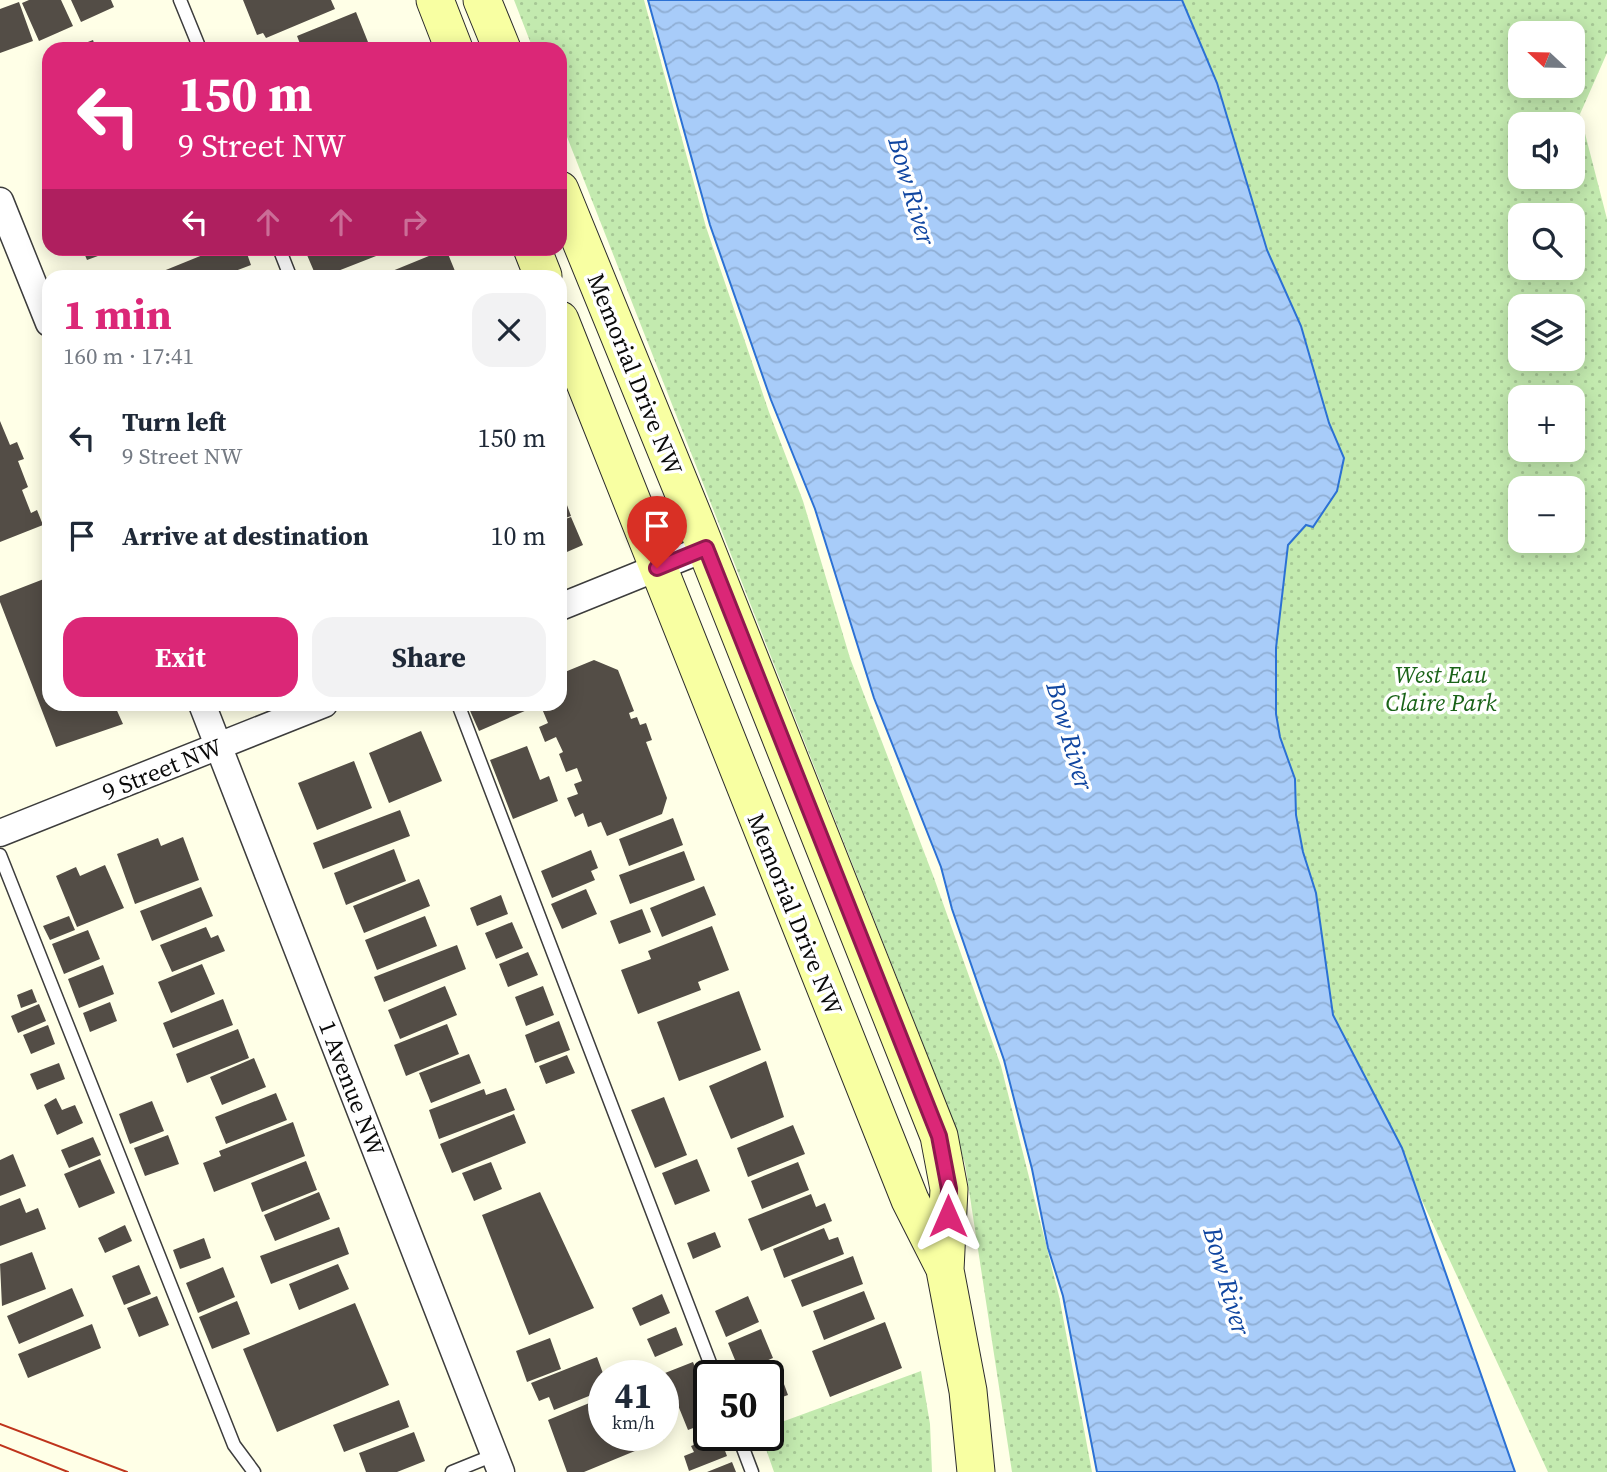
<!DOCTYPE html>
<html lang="en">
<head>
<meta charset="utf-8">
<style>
	:root { --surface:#fff; --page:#f2f2f3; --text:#1f2937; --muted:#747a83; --accent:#db2777 }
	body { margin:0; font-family:"Source Serif 4",serif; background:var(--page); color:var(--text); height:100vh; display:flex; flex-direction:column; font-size:26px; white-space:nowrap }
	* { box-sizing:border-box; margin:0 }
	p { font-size:23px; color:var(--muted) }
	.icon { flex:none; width:38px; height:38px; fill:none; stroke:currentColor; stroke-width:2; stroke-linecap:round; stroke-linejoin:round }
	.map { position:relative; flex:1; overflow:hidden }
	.details { position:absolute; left:42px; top:270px; width:525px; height:441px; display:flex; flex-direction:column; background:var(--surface); border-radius:21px; box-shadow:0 4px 18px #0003 }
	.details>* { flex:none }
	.banner { position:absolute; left:42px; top:42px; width:525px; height:214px; border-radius:21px; box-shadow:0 4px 18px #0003; background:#db2777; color:#fff; overflow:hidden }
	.needle { width:46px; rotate:292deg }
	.fabs { position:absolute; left:1508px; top:21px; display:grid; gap:14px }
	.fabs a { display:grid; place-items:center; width:77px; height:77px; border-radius:14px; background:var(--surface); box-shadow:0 4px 18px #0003; font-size:35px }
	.speed { position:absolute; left:588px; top:1360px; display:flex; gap:14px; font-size:35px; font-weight:700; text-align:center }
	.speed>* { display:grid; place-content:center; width:91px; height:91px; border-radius:50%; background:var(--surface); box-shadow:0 4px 18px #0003; line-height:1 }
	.speed small { font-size:18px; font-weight:400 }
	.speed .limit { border:4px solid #111; border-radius:10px; background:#fff; color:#111 }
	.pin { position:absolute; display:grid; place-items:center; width:60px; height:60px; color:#fff; margin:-72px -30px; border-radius:50% 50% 50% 0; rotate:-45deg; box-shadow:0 0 7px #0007 }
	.pin .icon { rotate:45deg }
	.me { position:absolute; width:77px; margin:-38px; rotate:0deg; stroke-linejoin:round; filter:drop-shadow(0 0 5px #0008) }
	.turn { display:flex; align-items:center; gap:24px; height:147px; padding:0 21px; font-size:32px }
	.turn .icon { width:91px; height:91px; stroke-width:2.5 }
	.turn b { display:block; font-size:49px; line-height:60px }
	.lanes { display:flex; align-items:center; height:66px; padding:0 21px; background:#0003; justify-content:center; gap:35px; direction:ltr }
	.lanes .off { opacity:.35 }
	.round { display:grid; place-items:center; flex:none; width:74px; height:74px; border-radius:21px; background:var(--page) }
	.head { display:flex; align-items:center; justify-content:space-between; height:119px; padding:0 21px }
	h1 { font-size:42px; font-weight:700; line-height:52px; color:var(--accent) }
	.action { display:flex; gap:14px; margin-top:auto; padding:14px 21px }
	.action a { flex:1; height:80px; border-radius:21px; background:var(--accent); color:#fff; font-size:28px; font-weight:700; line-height:80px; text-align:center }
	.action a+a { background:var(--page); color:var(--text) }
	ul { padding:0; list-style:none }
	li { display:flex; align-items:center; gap:21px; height:98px; padding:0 21px }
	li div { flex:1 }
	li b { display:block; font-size:26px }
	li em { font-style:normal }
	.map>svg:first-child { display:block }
	.grass { fill:url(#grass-dots); fill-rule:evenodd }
	.water { fill:url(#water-waves); stroke:#2c71d4; stroke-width:2 }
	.building { fill:#534d46 }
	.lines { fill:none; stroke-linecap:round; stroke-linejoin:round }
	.service-casing { stroke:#3d3d3d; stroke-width:15 }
	.minor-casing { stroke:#3d3d3d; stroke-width:29 }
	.secondary-casing { stroke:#2c2c2c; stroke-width:39 }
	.service { stroke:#fff; stroke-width:12 }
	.minor { stroke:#fff; stroke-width:26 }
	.secondary { stroke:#f8ffa2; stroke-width:37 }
	.tram { stroke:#bf341c; stroke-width:2 }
	.route-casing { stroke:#8e194d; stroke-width:18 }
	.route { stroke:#db2777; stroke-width:12 }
	.labels { text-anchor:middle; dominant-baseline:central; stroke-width:7; stroke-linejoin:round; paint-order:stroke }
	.street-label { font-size:24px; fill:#0a0a0a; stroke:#fff }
	.park-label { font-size:24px; font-style:italic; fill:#1a6318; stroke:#fff }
	.water-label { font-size:26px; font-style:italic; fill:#0f45a0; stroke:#fff }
</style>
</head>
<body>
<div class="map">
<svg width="1607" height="1472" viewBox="0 0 1607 1472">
	<defs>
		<pattern id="grass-dots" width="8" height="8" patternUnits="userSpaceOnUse" patternTransform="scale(1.75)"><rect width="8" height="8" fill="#c3eaaf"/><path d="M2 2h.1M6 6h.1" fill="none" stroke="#a6c795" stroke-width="1.8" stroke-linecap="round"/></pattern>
		<pattern id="water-waves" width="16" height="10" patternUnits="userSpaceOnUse" patternTransform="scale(1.75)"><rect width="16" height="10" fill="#a8ccf9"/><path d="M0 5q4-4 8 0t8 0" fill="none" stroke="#8faed4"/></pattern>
	</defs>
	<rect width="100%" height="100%" fill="#ffffe7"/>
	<path class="grass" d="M514,0H644L706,227L769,412L803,501L850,658L934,878L1001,1066L1059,1296L1092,1472H1012L965,1164L947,1105L560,119V49H533Z
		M1182,0H1607V53L1580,114L1607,219V1472H1548L1366,1080L1333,1016L1316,893L1303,852L1296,815L1295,779L1280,737L1276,714V648L1288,545L1306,524L1344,458L1329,423L1301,326L1267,250L1217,83ZM1521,33H1573V86H1521ZM1521,124H1573V177H1521ZM1521,215H1573V268H1521ZM1521,306H1573V359H1521ZM1521,397H1573V450H1521ZM1521,488H1573V541H1521Z
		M921,1371L930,1424L932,1472H774L761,1435H768V1427Z"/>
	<path class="water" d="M648,0H1182L1217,83L1267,250L1301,326L1329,423L1344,458L1337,491L1313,527L1306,525L1288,545L1276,648V714L1280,737L1295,779L1296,815L1303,852L1316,893L1333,1015L1402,1148L1515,1472H1097L1063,1296L1048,1248L1032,1169L1004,1060L952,909L941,867L874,698L815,509L771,400L710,225Z"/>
	<path class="building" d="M29,0H61L73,26L39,41L22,3Z
		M71,0H111L114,7L81,22Z
		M243,0H331L335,9L266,38L263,33L257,35Z
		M19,2L33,41L0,53V9Z
		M356,12L368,42L357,49H302L297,36Z
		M93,40L96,49H70Z
		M49,134V154L42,137Z
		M82,248H117V249L87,260Z
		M220,248H245L251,265L222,276H151Z
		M304,248H394V249L325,276H316Z
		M446,249L457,276H380Z
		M0,421L10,445L17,442L24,459L18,461L28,487L22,490L31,513L37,510L43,525L0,542Z
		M560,486L571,516L560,520Z
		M571,517L583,545L560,555V521Z
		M49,577V704H114L123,724L56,747L0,602V596Z
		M594,660L618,670L634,711L629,713L631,719L637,717L640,725L646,723L652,740L646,742L667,798L662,814L607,836L601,822L588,827L583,813L575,817L567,798L578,794L574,784L582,781L577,768L566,772L559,754L563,752L556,737L545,742L539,727L548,723L540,704H560V674Z
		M467,704H524L527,710L479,731Z
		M421,731L442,781L389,803L369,753Z
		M527,746L540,780L549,776L558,801L513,819L490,760Z
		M354,761L372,808L317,830L298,783Z
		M400,810L410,836L323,869L313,843Z
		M673,818L683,845L629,866L619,839Z
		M183,837L199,880L135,904L117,854L158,838L161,846Z
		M394,849L406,881L346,905L334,873Z
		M591,850L598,868L591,871L595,880L552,898L541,871Z
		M684,851L695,880L630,904L619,875Z
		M105,865L124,908L77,927L56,876L76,867L80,876Z
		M419,879L430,906L364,933L353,906Z
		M704,886L716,915L662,937L650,908Z
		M201,887L213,916L152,941L140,911Z
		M586,889L597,914L562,929L551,904Z
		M501,895L508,914L477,926L470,908Z
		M642,909L651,932L619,944L610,921Z
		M69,916L75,930L50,940L43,926Z
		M425,916L437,946L377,970L365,940Z
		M512,922L523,948L496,959L485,933Z
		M712,926L729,970L698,982L701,990L638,1014L621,970L651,959L648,951Z
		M206,927L211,938L218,935L225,951L172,972L160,945Z
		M88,930L100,959L64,974L52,944Z
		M457,945L466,969L384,1002L374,977Z
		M528,952L538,975L508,987L499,964Z
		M202,964L215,994L171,1013L158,982Z
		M103,965L114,994L79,1008L68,979Z
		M445,986L457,1015L400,1039L388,1010Z
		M543,986L554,1015L526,1026L515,997Z
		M32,989L37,1002L21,1008L17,995Z
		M739,991L761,1050L679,1081L657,1022Z
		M223,999L233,1025L173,1048L163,1023Z
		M110,1002L117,1021L90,1032L83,1013Z
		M39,1004L46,1021L18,1033L11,1016Z
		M559,1021L570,1050L535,1063L525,1035Z
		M447,1024L459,1054L406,1076L394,1045Z
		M48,1025L55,1044L31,1054L23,1035Z
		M238,1029L249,1058L187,1083L176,1054Z
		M469,1054L481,1083L431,1103L419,1073Z
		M567,1055L575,1073L546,1084L539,1066Z
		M254,1058L266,1087L222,1105L210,1077Z
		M766,1061L784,1117L731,1139L709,1086Z
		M59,1063L65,1079L37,1090L30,1074Z
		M506,1088L515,1110L439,1139L429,1110L484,1089L486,1095Z
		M276,1093L287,1120L226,1144L215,1117Z
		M664,1097L687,1155L655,1168L631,1110Z
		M56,1098L62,1110L75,1105L83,1123L57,1135L44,1105Z
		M152,1101L164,1131L130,1144L119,1114Z
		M514,1114L526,1143L452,1173L440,1144Z
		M293,1122L305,1156L214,1192L203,1163L221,1156L219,1151Z
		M793,1125L805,1154L748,1177L737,1148Z
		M168,1135L179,1164L145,1176L134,1148Z
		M93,1137L101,1155L69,1168L61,1150Z
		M13,1154L26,1186L0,1196V1160Z
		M100,1159L115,1193L79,1208L64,1174Z
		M697,1159L710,1191L675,1205L662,1173Z
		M306,1161L317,1190L262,1212L251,1183Z
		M491,1162L502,1189L474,1201L462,1173Z
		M798,1162L809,1190L762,1209L751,1181Z
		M319,1192L330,1219L275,1241L264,1215Z
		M540,1192L594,1308L529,1335L482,1215Z
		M811,1194L816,1207L825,1203L832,1221L761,1251L748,1219Z
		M20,1198L26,1213L38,1208L46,1229L0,1246V1206Z
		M125,1225L132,1241L105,1253L98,1238Z
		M339,1227L349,1254L271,1284L260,1256Z
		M824,1228L829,1240L838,1237L844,1254L784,1278L773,1249Z
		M715,1232L721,1247L693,1259L687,1243Z
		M204,1238L211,1258L180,1269L173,1250Z
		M32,1252L46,1289L2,1306L0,1264Z
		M853,1256L863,1284L802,1307L791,1280Z
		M338,1264L349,1289L299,1310L289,1284Z
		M139,1265L151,1294L124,1305L112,1276Z
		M223,1267L235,1297L198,1313L186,1283Z
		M72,1288L84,1316L19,1344L7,1316Z
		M864,1291L875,1319L824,1340L813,1311Z
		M662,1294L670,1313L640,1326L632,1308Z
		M157,1296L169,1325L139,1337L127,1308Z
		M748,1296L759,1322L726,1337L715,1311Z
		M237,1301L250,1334L212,1349L199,1317Z
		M355,1303L389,1385L277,1432L243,1349Z
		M885,1322L902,1368L830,1397L812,1351Z
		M92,1324L101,1348L28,1378L18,1354Z
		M676,1327L683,1345L655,1357L647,1339Z
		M761,1329L773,1358L740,1372L728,1343Z
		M550,1338L561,1369L527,1382L516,1351Z
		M597,1357L604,1376V1390L554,1410L549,1397L539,1401L531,1383Z
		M693,1362L709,1403V1422L688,1430L665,1373Z
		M777,1365L788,1395L768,1402V1376L749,1375Z
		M604,1397V1435H663L664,1439L584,1472H567L548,1420Z
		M399,1400L409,1427L344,1452L333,1425Z
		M414,1432L425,1461L397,1472H366L359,1453Z
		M719,1435L727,1456L689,1471L684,1456L694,1452L691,1446Z
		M732,1462L736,1472H707Z"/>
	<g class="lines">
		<defs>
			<path id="service" d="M180,0L200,49
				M279,248L290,276
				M458,704L715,1376
				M0,855L234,1445L254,1472
				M738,1435L752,1472
				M452,1472L494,1455"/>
			<path id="minor" d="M0,201L49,323
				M560,607L706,548
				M202,704L501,1472
				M0,833L324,704"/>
			<path id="secondary" d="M435,0L454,49
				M482,0L502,49
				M560,190L695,521L939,1136L949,1189L945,1270L968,1391L976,1472
				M532,248L543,276
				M560,320L910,1200L945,1269"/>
		</defs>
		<use href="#service" class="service-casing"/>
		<use href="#minor" class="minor-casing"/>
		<use href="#secondary" class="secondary-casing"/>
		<use href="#service" class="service"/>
		<use href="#minor" class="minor"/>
		<use href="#secondary" class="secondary"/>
		<path class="tram" d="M0,1424L127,1472
			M0,1445L68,1472"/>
	</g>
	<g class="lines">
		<defs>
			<path id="route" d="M657,568L706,548L939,1136L949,1189L948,1216"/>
		</defs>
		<use href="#route" class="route-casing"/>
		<use href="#route" class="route"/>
	</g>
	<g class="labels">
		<g class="street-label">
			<text transform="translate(635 374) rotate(68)">Memorial Drive NW</text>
			<text transform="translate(162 769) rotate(-22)">9 Street NW</text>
			<text transform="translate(795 914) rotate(68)">Memorial Drive NW</text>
			<text transform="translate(352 1088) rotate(69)">1 Avenue NW</text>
		</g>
		<g class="park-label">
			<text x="1441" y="674">West Eau<tspan x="1441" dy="28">Claire Park</tspan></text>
		</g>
		<g class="water-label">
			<text transform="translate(912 191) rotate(74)">Bow River</text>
			<text transform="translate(1070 736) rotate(74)">Bow River</text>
			<text transform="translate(1227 1281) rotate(74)">Bow River</text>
		</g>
	</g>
</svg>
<div class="fabs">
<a><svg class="needle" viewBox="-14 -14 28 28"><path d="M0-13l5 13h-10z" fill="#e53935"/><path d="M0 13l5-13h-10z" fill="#747a83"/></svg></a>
<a><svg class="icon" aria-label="sound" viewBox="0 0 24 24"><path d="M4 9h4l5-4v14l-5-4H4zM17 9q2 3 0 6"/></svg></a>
<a><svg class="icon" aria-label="search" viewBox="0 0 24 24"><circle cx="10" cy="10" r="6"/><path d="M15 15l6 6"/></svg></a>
<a><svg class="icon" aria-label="layers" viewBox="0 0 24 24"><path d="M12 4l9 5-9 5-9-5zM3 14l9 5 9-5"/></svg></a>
<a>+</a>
<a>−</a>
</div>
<div class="speed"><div>41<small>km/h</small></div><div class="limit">50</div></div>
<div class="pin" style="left:657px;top:568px;background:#d93025"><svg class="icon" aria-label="arrive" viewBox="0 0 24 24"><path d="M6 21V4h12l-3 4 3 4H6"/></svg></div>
<svg class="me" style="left:948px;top:1216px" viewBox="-20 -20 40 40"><path d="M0-17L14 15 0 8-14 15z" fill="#db2777" stroke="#fff" stroke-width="4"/></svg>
<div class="banner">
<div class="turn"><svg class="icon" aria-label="left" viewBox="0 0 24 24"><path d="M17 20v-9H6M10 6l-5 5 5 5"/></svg><div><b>150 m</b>9 Street NW</div></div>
<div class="lanes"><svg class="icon" aria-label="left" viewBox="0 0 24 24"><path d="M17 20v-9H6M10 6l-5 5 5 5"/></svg><svg class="icon off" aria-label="ahead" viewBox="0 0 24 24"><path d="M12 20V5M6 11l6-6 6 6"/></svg><svg class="icon off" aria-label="ahead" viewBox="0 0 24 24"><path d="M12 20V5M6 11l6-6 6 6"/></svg><svg class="icon off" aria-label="right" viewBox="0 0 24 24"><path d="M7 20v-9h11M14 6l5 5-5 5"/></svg></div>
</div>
<section class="details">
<div class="head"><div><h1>1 min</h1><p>160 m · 17:41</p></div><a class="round"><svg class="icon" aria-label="close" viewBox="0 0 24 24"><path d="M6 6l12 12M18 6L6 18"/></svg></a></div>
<ul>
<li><svg class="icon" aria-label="left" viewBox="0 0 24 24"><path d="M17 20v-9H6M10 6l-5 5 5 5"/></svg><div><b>Turn left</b><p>9 Street NW</p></div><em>150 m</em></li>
<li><svg class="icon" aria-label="arrive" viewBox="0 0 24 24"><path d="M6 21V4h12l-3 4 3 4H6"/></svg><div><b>Arrive at destination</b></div><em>10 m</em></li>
</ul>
<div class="action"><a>Exit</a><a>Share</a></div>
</section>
</div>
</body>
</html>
